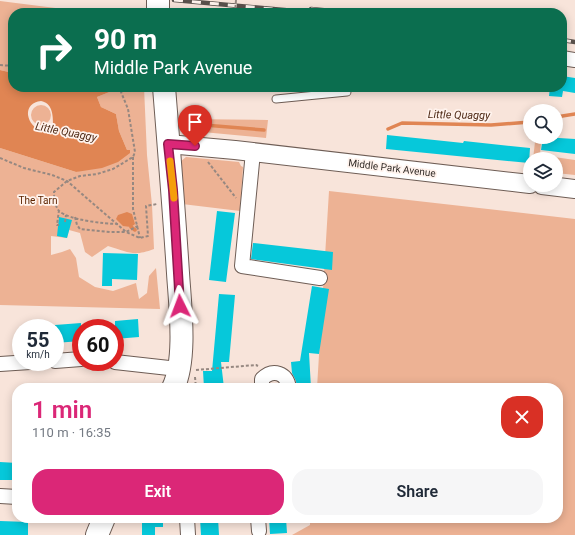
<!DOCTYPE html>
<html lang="en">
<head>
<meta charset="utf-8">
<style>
	:root { --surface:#fff; --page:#f6f6f7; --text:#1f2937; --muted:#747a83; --accent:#db2777 }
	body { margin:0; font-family:Roboto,sans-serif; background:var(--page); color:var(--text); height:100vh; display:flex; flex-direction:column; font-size:15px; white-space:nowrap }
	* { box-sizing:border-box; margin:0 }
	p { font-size:13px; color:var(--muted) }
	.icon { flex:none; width:22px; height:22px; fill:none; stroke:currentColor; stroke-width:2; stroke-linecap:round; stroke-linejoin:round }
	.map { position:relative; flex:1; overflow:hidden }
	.sheet { position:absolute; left:12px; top:383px; width:551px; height:140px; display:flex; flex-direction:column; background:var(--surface); border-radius:16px; box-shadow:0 2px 10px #0003 }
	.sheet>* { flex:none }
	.guide { position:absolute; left:8px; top:8px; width:559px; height:84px; border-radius:16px; box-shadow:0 2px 10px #0003; background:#0b6e4f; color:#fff; overflow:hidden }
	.fabs { position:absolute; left:523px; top:104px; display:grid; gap:8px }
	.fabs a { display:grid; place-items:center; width:40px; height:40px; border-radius:50%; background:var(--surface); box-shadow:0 2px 10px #0003; font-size:20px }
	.speed { position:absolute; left:12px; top:319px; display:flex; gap:8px; font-size:20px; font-weight:700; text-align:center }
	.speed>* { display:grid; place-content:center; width:52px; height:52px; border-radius:50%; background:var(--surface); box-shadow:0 2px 10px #0003; line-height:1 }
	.speed small { font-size:10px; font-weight:400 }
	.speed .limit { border:6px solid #d22; background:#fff; color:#111 }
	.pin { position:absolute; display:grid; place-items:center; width:34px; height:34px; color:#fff; margin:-41px -17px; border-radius:50% 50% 50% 0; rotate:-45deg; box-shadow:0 0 4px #0007 }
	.pin .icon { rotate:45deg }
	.me { position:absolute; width:44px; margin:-22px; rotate:357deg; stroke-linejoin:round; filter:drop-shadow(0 0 3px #0008) }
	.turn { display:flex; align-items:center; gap:14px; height:84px; padding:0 20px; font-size:18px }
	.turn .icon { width:52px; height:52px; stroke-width:2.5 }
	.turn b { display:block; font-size:28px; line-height:34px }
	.round { display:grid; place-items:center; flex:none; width:42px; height:42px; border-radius:16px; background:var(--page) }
	.headline { display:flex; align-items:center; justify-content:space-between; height:68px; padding:0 20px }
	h1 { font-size:24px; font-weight:600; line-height:30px; color:var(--accent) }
	.button { display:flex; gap:8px; margin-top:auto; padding:8px 20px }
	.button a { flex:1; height:46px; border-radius:16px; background:var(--accent); color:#fff; font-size:16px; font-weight:600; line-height:46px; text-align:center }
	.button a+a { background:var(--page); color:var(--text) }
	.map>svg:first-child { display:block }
	.green { fill:#edb294 }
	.water { fill:#e08553; fill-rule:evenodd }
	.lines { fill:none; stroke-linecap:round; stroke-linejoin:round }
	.stream { stroke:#e08553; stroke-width:3.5 }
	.building { fill:#06c8da }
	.service-casing { stroke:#6e5d55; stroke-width:9 }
	.minor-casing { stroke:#6e5d55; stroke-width:16 }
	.tertiary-casing { stroke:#6e5d55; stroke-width:20 }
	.primary-casing { stroke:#6e5d55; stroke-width:24 }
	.path { stroke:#968881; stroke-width:2; stroke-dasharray:3 2; stroke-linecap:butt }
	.service { stroke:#fff; stroke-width:7 }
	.minor { stroke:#fff; stroke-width:14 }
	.tertiary { stroke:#fff; stroke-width:18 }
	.primary { stroke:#fff; stroke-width:22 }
	.rail-casing { stroke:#5a514c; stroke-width:4.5 }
	.rail { stroke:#fff3ed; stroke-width:3; stroke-dasharray:9; stroke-linecap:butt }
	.path-bridge { stroke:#968881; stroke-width:2; stroke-dasharray:3 2; stroke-linecap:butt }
	.route-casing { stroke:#8e194d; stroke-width:10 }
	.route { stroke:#db2777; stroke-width:7 }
	.slow { stroke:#f59e0b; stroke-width:7 }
	.labels { text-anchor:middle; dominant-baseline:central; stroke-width:3.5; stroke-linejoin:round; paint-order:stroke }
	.street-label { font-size:10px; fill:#352e2a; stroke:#fff3ed }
	.park-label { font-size:10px; fill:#5e2500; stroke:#fff3ed }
	.water-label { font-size:11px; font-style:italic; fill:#4f2a16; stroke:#fff3ed }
</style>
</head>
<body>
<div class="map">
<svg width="575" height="535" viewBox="0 0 575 535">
	<rect width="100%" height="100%" fill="#f8e4da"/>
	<path class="green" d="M0,1L95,13H13V73L0,70Z
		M111,87H144L147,155L152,205L154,249C133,257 129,252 108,246L92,257L85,252L80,233L69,230L67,238L51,236V255L62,252L70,249L76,258L79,277L95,287L113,291L136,283L139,299L147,293L149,276L156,268L160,309L0,305V148L76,172L127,150L119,131L116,114L101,107L97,97L112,91Z
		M31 115a10 10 0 1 1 20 0a10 10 0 1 1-20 0Z
		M180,119H183L268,120L266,138L181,130Z
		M535,142H541L540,155L575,160V175L556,173V159H533Z
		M186,157L239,162L241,166L243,167L240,211L182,204L180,162Z
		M329,191L575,219V535H292L310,525V518H558V388H317Z"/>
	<path class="water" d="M0,70L13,73V87H111L112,91L97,97L101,107L116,114L119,131L127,150H130V153L118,162L102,168L76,172L0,148ZM41,101C52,103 53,114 53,124L48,128L39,130C25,122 23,103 41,101Z
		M127,212L132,214L135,224L131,227L123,226L116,219L118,215Z"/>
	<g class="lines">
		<path class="stream" d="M556,117L575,114
			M182,125L192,124L264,130
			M388,129L402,123L491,125L530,122
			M131,227L135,230"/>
	</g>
	<path class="building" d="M562,76L575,78V93L563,91L562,97L549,96L550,87H562Z
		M387,135L463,143L464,141L530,148L529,163L386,149Z
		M543,137L575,139V154L541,150Z
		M217,211L235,213L226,282L209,280Z
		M59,217L72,220L67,238L57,236Z
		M253,243L333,252L332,270L251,259Z
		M103,253L138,254L137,280L112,279V286H102Z
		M312,286L329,289L319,354L309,353L311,388H297L296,381L292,373L291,362L300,361Z
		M219,294L235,295L229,362H221L224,388H204L203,371H212Z
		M138,319L139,337L115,339V321Z
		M81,323V341L55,343V325Z
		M0,462L17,463V480H0Z
		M142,518H163V527H155V535H142Z
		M200,518H218L219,535H201Z
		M269,518H286L287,533L270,534Z
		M0,521L28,522V535H0Z"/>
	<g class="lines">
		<defs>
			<path id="service" d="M276,99L347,92L346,87"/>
			<path id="minor" d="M562,58L575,60
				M253,152L242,266L320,278
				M55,361L81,359
				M115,362L178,369
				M0,364L30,362
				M262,388V379C273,368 287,373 289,388
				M0,496L17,497
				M187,518L188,535
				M258,518L259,531"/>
			<path id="tertiary" d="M168,144L235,150L530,184
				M542,185L575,189"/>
			<path id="primary" d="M158,0V13
				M164,87C169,149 174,211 178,273C180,305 187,359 173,388
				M97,535L104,518"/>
		</defs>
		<use href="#service" class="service-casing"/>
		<use href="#minor" class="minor-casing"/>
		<use href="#tertiary" class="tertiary-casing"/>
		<use href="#primary" class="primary-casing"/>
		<path class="path" d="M0,65L13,66
			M133,157V209L140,238
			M0,158L24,168L52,175L67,181L126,232L140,238L148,236L146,206L157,204
			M208,162L236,198
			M59,210L57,225H59
			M75,217L77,225L80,229L110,232H126L138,226
			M65,222L66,215
			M118,224C105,224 69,220 59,211C55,206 54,198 54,192L67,181L80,176L97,174L113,169L133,157L135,152L128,109L119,87
			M196,370L256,365L258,366
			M195,377L196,388"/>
		<use href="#service" class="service"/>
		<use href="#minor" class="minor"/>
		<use href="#tertiary" class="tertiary"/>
		<use href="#primary" class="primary"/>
		<defs>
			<path id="rail" d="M174,0L317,13
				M311,9L353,13
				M562,40L575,42"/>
		</defs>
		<use href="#rail" class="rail-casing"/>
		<use href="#rail" class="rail"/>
		<path class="path-bridge" d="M235,13L236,0"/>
	</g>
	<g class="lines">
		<defs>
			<path id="route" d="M180,306L173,190L168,144L195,146"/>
		</defs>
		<use href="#route" class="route-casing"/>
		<use href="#route" class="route"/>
		<path class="slow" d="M170,161L174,198"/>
	</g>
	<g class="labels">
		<g class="street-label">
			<text transform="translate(392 168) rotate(7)">Middle Park Avenue</text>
		</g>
		<g class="park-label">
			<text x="38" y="200">The Tarn</text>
		</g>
		<g class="water-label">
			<text transform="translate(459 115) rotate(1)">Little Quaggy</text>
			<text transform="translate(66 132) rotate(11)">Little Quaggy</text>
		</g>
	</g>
</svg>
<div class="fabs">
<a><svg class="icon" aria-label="search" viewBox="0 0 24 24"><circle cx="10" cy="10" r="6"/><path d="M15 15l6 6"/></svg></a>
<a><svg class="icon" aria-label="layers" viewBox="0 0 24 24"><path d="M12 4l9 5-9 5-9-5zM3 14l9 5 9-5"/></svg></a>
</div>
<div class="speed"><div>55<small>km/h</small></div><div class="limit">60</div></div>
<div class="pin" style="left:195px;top:146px;background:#d93025"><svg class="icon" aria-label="arrive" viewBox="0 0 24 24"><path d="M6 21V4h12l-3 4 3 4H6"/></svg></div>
<svg class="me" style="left:180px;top:306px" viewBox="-20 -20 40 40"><path d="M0-17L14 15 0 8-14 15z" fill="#db2777" stroke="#fff" stroke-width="4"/></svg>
<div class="guide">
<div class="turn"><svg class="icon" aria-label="right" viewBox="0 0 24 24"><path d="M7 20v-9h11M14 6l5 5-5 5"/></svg><div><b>90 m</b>Middle Park Avenue</div></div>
</div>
<section class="sheet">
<div class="headline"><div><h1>1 min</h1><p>110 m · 16:35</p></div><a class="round" style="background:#d93025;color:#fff"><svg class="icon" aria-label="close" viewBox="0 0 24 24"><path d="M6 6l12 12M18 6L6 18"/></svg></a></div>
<div class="button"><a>Exit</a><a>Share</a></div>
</section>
</div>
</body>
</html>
